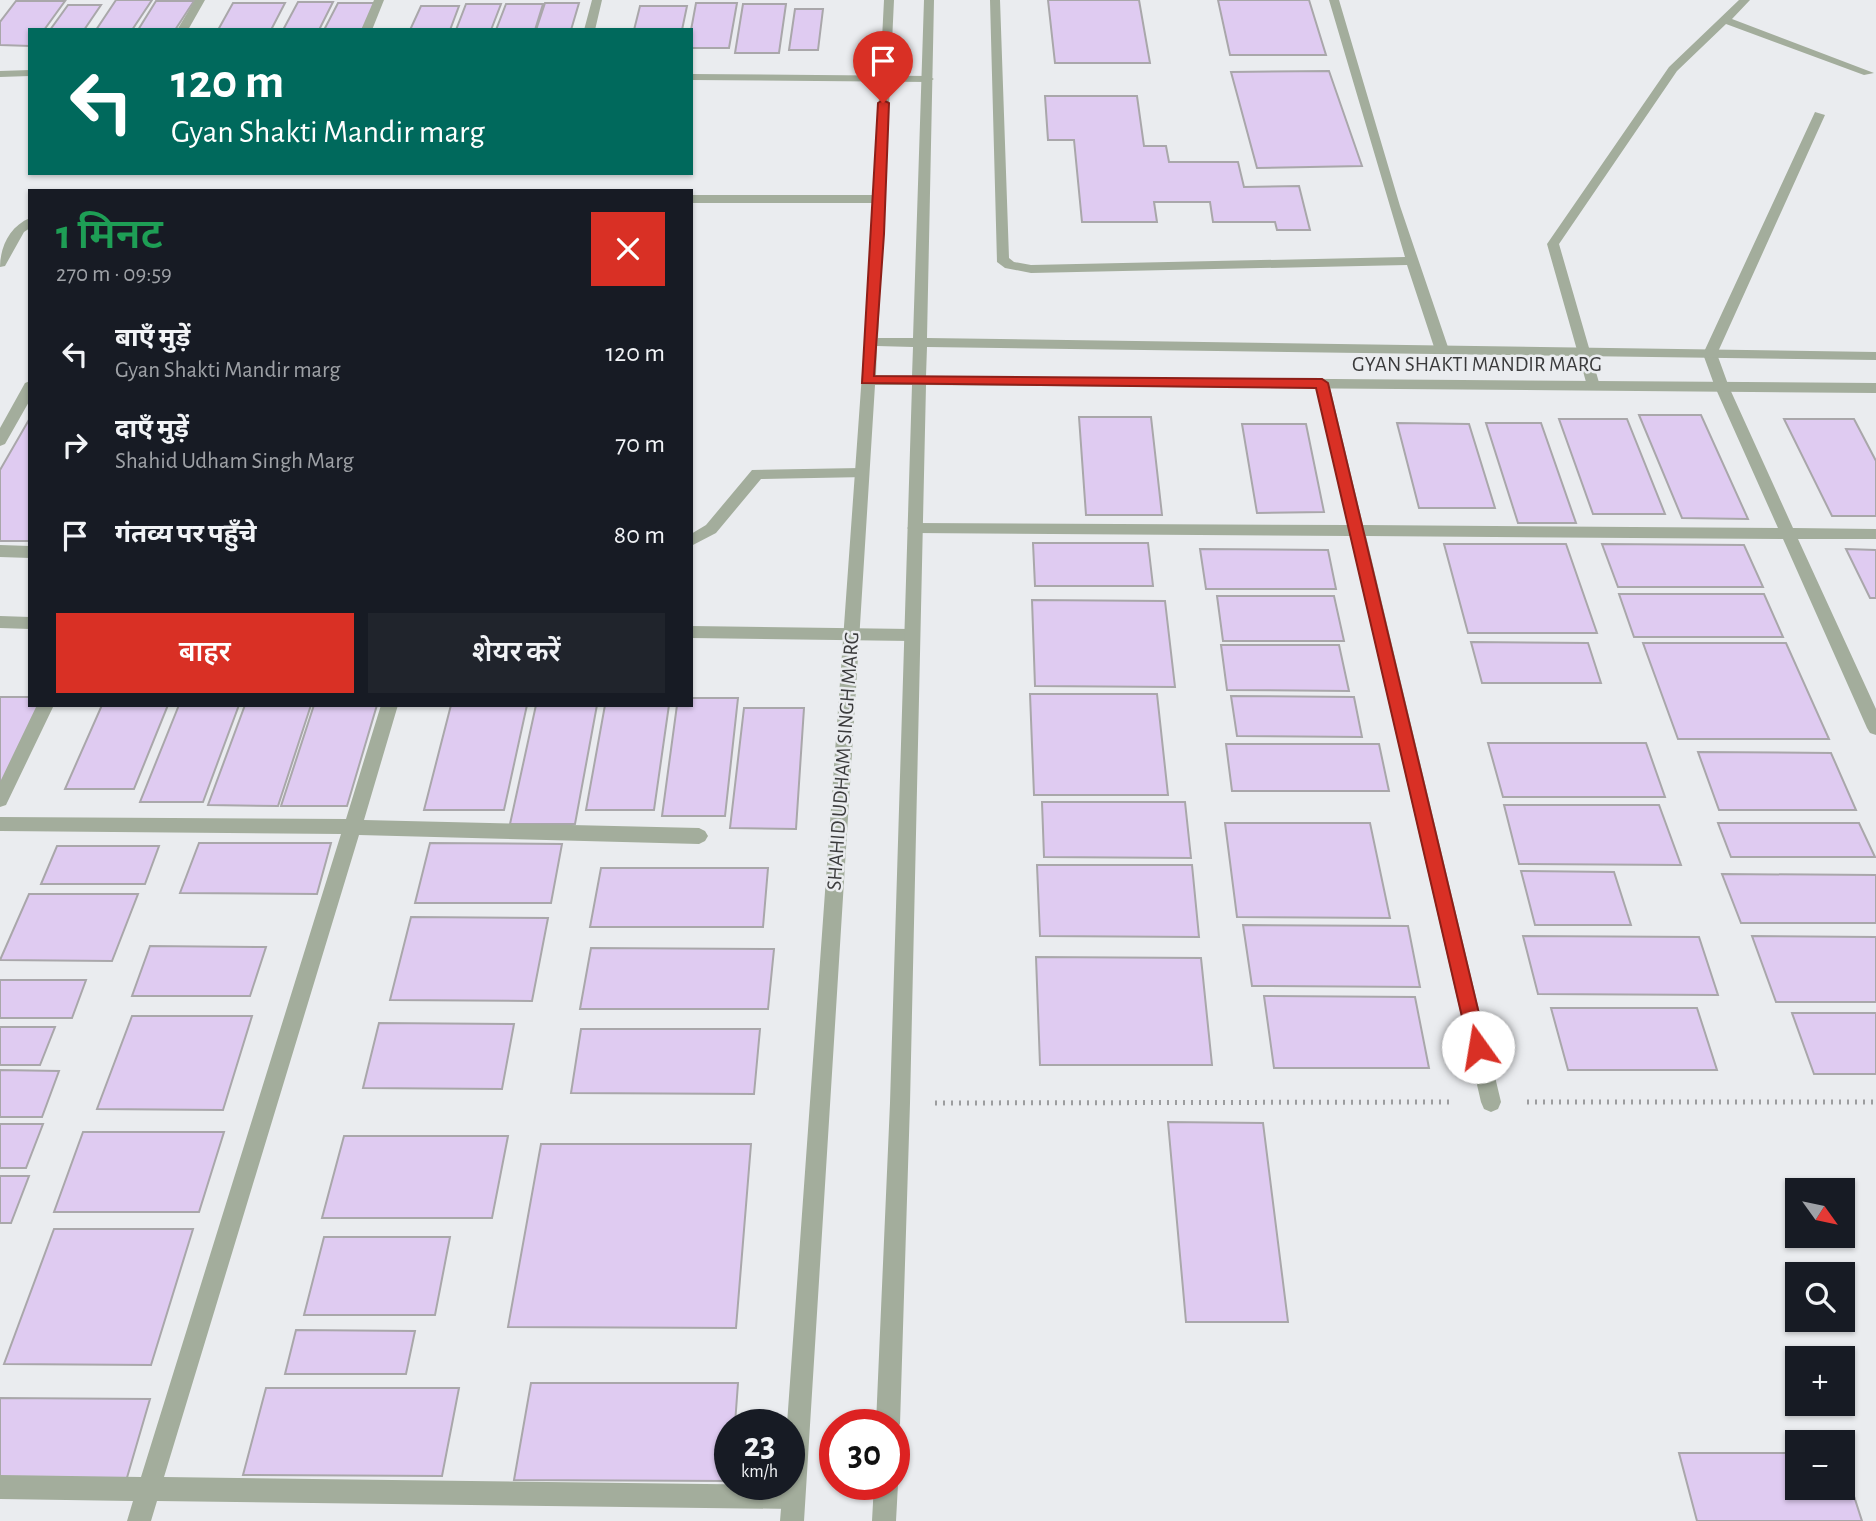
<!DOCTYPE html>
<html lang="hi">
<head>
<meta charset="utf-8">
<style>
	:root { --surface:#171b24; --page:#20242c; --text:#f1f3f6; --muted:#9ea1a6; --accent:#d93025 }
	body { margin:0; font-family:"Alegreya Sans","Noto Sans Devanagari",sans-serif; background:var(--page); color:var(--text); height:100vh; display:flex; flex-direction:column; font-size:26px; white-space:nowrap }
	* { box-sizing:border-box; margin:0 }
	p { font-size:23px; color:var(--muted) }
	.icon { flex:none; width:38px; height:38px; fill:none; stroke:currentColor; stroke-width:2; stroke-linecap:round; stroke-linejoin:round }
	.map { position:relative; flex:1; overflow:hidden }
	.panel { position:absolute; left:28px; top:189px; width:665px; height:518px; display:flex; flex-direction:column; background:var(--surface); border-radius:0px; box-shadow:0 2px 5px #0004 }
	.panel>* { flex:none }
	.guide { position:absolute; left:28px; top:28px; width:665px; height:147px; border-radius:0px; box-shadow:0 2px 5px #0004; background:#00695c; color:#fff; overflow:hidden }
	.needle { width:46px; rotate:123deg }
	.buttons { position:absolute; left:1785px; top:1178px; display:grid; gap:14px }
	.buttons a { display:grid; place-items:center; width:70px; height:70px; border-radius:0px; background:var(--surface); box-shadow:0 2px 5px #0004; font-size:35px }
	.speed { position:absolute; left:714px; top:1409px; display:flex; gap:14px; font-size:35px; font-weight:700; text-align:center }
	.speed>* { display:grid; place-content:center; width:91px; height:91px; border-radius:50%; background:var(--surface); box-shadow:0 2px 5px #0004; line-height:1 }
	.speed small { font-size:18px; font-weight:400 }
	.speed .limit { border:10px solid #d22; background:#fff; color:#111 }
	.pin { position:absolute; display:grid; place-items:center; width:60px; height:60px; color:#fff; margin:-72px -30px; border-radius:50% 50% 50% 0; rotate:-45deg; box-shadow:0 0 7px #0007 }
	.pin .icon { rotate:45deg }
	.me { position:absolute; width:77px; margin:-38px; rotate:347deg; stroke-linejoin:round; filter:drop-shadow(0 0 5px #0008) }
	.turn { display:flex; align-items:center; gap:24px; height:147px; padding:0 28px; font-size:32px }
	.turn .icon { width:91px; height:91px; stroke-width:2.5 }
	.turn b { display:block; font-size:49px; line-height:60px }
	.round { display:grid; place-items:center; flex:none; width:74px; height:74px; border-radius:0px; background:var(--page) }
	.headline { display:flex; align-items:center; justify-content:space-between; height:119px; padding:0 28px }
	h1 { font-size:42px; font-weight:600; line-height:52px; color:#1e9e55 }
	.button { display:flex; gap:14px; margin-top:auto; padding:14px 28px }
	.button a { flex:1; height:80px; border-radius:0px; background:var(--accent); color:#fff; font-size:28px; font-weight:600; line-height:80px; text-align:center }
	.button a+a { background:var(--page); color:var(--text) }
	ul { padding:0; list-style:none }
	li { display:flex; align-items:center; gap:21px; height:91px; padding:0 28px }
	li div { flex:1 }
	li b { display:block; font-size:26px }
	li em { font-style:normal }
	.map>svg:first-child { display:block }
	.building { fill:#dfcbf1; stroke:#a9a7aa; stroke-width:2 }
	.lines { fill:none; stroke-linecap:round; stroke-linejoin:round }
	.path { stroke:#9c9d9f; stroke-width:5; stroke-dasharray:2 6; stroke-linecap:butt }
	.service { fill:#a3ad9c; fill-rule:evenodd }
	.minor { fill:#a3ad9c; fill-rule:evenodd }
	.tertiary { fill:#a3ad9c; fill-rule:evenodd }
	.route { fill:#d93025; stroke:#8d1f18; stroke-width:2 }
	.labels { text-anchor:middle; dominant-baseline:central; stroke-width:5; stroke-linejoin:round; paint-order:stroke }
	.street-label { font-size:21px; fill:#3b3b3c; stroke:#eaecef }
</style>
</head>
<body>
<div class="map">
<svg width="1876" height="1521" viewBox="0 0 1876 1521">
	<rect width="100%" height="100%" fill="#eaecef"/>
	<path class="building" d="M116,0H152L132,30H96Z
		M1048,0H1139L1150,63H1055Z
		M1218,0H1309L1326,55H1230Z
		M16,1H65L44,30H30V46L0,45V22Z
		M156,1H194L175,30H138Z
		M298,2H333L319,30H283Z
		M233,3H285L271,30H218Z
		M338,3H375L363,30H324Z
		M545,3H579L571,30H536Z
		M696,3H737L729,48H691V30Z
		M466,4H501L491,30H456Z
		M506,4H543L535,30H496Z
		M743,4H786L779,53H735Z
		M68,5H101L84,30H50Z
		M421,6H459L450,30H410Z
		M640,6H687L682,30H634Z
		M795,9H823L818,50H789Z
		M1329,71L1362,166L1257,168L1231,72Z
		M1045,96H1137L1144,146H1166L1169,162H1238L1244,187L1299,186L1310,230H1277L1275,222H1213L1210,202H1154L1157,222H1082L1074,140H1048Z
		M1639,415H1701L1748,519L1682,518Z
		M1079,417H1151L1162,515H1086Z
		M30,418V541H0V470Z
		M1559,419H1627L1665,514H1593Z
		M1784,419H1854L1876,461V516H1832Z
		M1397,423L1469,424L1495,508H1419Z
		M1486,423H1541L1576,523H1518Z
		M1242,424H1306L1324,512L1257,513Z
		M1033,543H1148L1153,586H1035Z
		M1444,544H1566L1597,633H1468Z
		M1602,544L1744,545L1763,587H1618Z
		M1200,549L1328,550L1336,589H1206Z
		M1846,549L1876,550V598H1870Z
		M1619,594H1764L1783,637H1634Z
		M1217,596H1334L1344,641H1223Z
		M1032,600L1165,601L1175,687L1035,686Z
		M1471,642L1588,643L1601,683H1482Z
		M1643,643H1786L1829,739H1678Z
		M1221,645H1339L1349,691L1227,690Z
		M1030,694H1157L1168,795H1034Z
		M1231,696L1354,697L1362,737L1237,736Z
		M0,697H30V705H39L0,788Z
		M691,698H738L725,816H662L677,705H691Z
		M102,705H168L134,789H65Z
		M179,705H239L203,802H140Z
		M245,705H311L278,806L208,805Z
		M314,705H377L347,806H281Z
		M451,705H527L504,810H424Z
		M536,705H597L575,824H510Z
		M605,705H669L654,810H586Z
		M744,708H804L796,829L730,828Z
		M1488,743H1646L1665,797H1503Z
		M1226,744H1379L1389,791H1232Z
		M1698,752L1831,753L1856,810H1719Z
		M1042,802H1185L1191,858L1044,857Z
		M1504,805H1659L1681,865L1519,864Z
		M1225,823H1370L1390,918L1237,917Z
		M1718,823H1859L1875,857H1731Z
		M199,843H331L317,894L180,893Z
		M430,843L562,844L551,903H415Z
		M57,846H159L145,884H41Z
		M1037,865H1192L1199,937L1040,936Z
		M601,868H768L763,927H590Z
		M1521,871L1614,872L1631,925H1535Z
		M1722,874L1876,875V923H1741Z
		M29,894H138L112,961L0,960Z
		M411,917L548,918L532,1001L390,1000Z
		M1243,925L1408,926L1420,987L1252,986Z
		M1523,936L1699,937L1718,995L1538,994Z
		M1752,936L1876,937V1002H1776Z
		M150,946L266,947L250,996H132Z
		M591,948L774,949L768,1009H580Z
		M1036,957L1201,958L1212,1065H1040Z
		M0,980H86L72,1018H0Z
		M1264,996L1415,997L1429,1068H1274Z
		M1551,1008H1697L1717,1070H1568Z
		M1792,1013H1876V1074H1814Z
		M132,1016H252L223,1110L97,1109Z
		M379,1023L514,1024L502,1089L363,1088Z
		M0,1027H55L40,1065H0Z
		M581,1029H760L754,1094L571,1093Z
		M0,1070L59,1071L42,1117H0Z
		M1168,1122L1263,1123L1288,1322H1186Z
		M0,1124H43L26,1168H0Z
		M83,1132H224L199,1212H54Z
		M344,1136H508L492,1218H322Z
		M541,1144H751L736,1328L508,1327Z
		M0,1176H29L11,1223H0Z
		M54,1229H193L151,1365L4,1364Z
		M324,1237H450L435,1315H304Z
		M296,1330L415,1331L406,1374H285Z
		M531,1383H738L735,1424H730V1481L514,1480Z
		M266,1388H459L442,1476L243,1475Z
		M0,1398L150,1399L126,1481H0Z
		M1679,1453H1797V1488H1843V1462L1862,1521H1697Z"/>
	<g class="lines">
		<path class="path" d="M1527,1102H1876
			M935,1103L1452,1102"/>
		<path class="service" d="M30,381V400L5,444L0,446V428L25,383Z
			M861,468L866,469L868,473L866,477L761,479L716,533L691,546V534L706,525L752,470Z
			M0,545L30,546V558L0,557Z"/>
		<path class="minor" d="M195,0H205L188,30H177Z
			M374,0H384L372,30H361Z
			M592,0H602L595,30H584Z
			M990,0H1000L1009,258L1014,262L1031,265L1405,257L1329,0H1339L1400,206L1449,350L1447,353L1442,354L1435,350L1407,265L1031,273L1005,268L997,262Z
			M1739,0H1750L1732,19L1874,73L1864,75L1726,24L1677,71L1559,244L1600,386L1598,389H1588L1547,244L1669,67Z
			M30,70V76L0,77V71Z
			M691,74L928,76L934,79L928,82L691,80Z
			M1815,112L1825,115L1717,354L1729,387L1793,528L1876,529V539H1798L1876,709V735L1870,733L1867,728L1783,539L1366,536L1501,1102L1498,1109L1491,1112L1484,1109L1481,1102L1350,536L915,533L907,528L915,523L1348,525L1315,383L1322,378L1329,383L1363,525L1778,528L1715,387L1703,354Z
			M691,195H879L885,199L879,203H691Z
			M30,218V228L24,232L5,266L0,267C0,247 10,226 30,218Z
			M0,616L30,617V629L0,628Z
			M691,626L911,629L919,635L911,641L691,638Z
			M37,705H54L6,805L0,807V782Z
			M381,705H398L364,820L699,828L705,831L708,836L705,841L699,844L359,835L164,1477L793,1485L801,1489L805,1497L801,1505L793,1509L157,1501L151,1521H127L133,1501L0,1499V1475L141,1477L341,834L0,831V817L346,819Z"/>
		<path class="tertiary" d="M884,0H894L878,338H913L924,0H934L927,338L1876,352V360L927,347L926,376L1876,383V393L926,385L910,1103L900,1424L894,1433V1424H876L890,1103L912,385H875L804,1521H780L783,1484H789V1424H787L872,234ZM877,346L913,347L912,376L876,375Z
			M894,1475L898,1484L896,1521H872L874,1484H894Z"/>
	</g>
	<path class="route" d="M883,100L889,103L884,234L874,376L1322,379L1328,383L1487,1047L1484,1053L1478,1056L1472,1053L1469,1047L1316,388L862,383L878,103Z"/>
	<g class="labels">
		<g class="street-label">
			<text x="1477" y="364">GYAN SHAKTI MANDIR MARG</text>
			<text transform="translate(843 761) rotate(-86)">SHAHID UDHAM SINGH MARG</text>
		</g>
	</g>
</svg>
<div class="buttons">
<a><svg class="needle" viewBox="-14 -14 28 28"><path d="M0-13l5 13h-10z" fill="#e53935"/><path d="M0 13l5-13h-10z" fill="#9ea1a6"/></svg></a>
<a><svg class="icon" aria-label="search" viewBox="0 0 24 24"><circle cx="10" cy="10" r="6"/><path d="M15 15l6 6"/></svg></a>
<a>+</a>
<a>−</a>
</div>
<div class="speed"><div>23<small>km/h</small></div><div class="limit">30</div></div>
<div class="pin" style="left:883px;top:103px;background:#d93025"><svg class="icon" aria-label="arrive" viewBox="0 0 24 24"><path d="M6 21V4h12l-3 4 3 4H6"/></svg></div>
<svg class="me" style="left:1478px;top:1047px" viewBox="-20 -20 40 40"><circle r="19" fill="#fff"/><path d="M0-13L10 11 0 6-10 11z" fill="#d93025"/></svg>
<div class="guide">
<div class="turn"><svg class="icon" aria-label="left" viewBox="0 0 24 24"><path d="M17 20v-9H6M10 6l-5 5 5 5"/></svg><div><b>120 m</b>Gyan Shakti Mandir marg</div></div>
</div>
<section class="panel">
<div class="headline"><div><h1>1 मिनट</h1><p>270 m · 09:59</p></div><a class="round" style="background:#d93025;color:#fff"><svg class="icon" aria-label="close" viewBox="0 0 24 24"><path d="M6 6l12 12M18 6L6 18"/></svg></a></div>
<ul>
<li><svg class="icon" aria-label="left" viewBox="0 0 24 24"><path d="M17 20v-9H6M10 6l-5 5 5 5"/></svg><div><b>बाएँ मुड़ें</b><p>Gyan Shakti Mandir marg</p></div><em>120 m</em></li>
<li><svg class="icon" aria-label="right" viewBox="0 0 24 24"><path d="M7 20v-9h11M14 6l5 5-5 5"/></svg><div><b>दाएँ मुड़ें</b><p>Shahid Udham Singh Marg</p></div><em>70 m</em></li>
<li><svg class="icon" aria-label="arrive" viewBox="0 0 24 24"><path d="M6 21V4h12l-3 4 3 4H6"/></svg><div><b>गंतव्य पर पहुँचे</b></div><em>80 m</em></li>
</ul>
<div class="button"><a>बाहर</a><a>शेयर करें</a></div>
</section>
</div>
</body>
</html>
